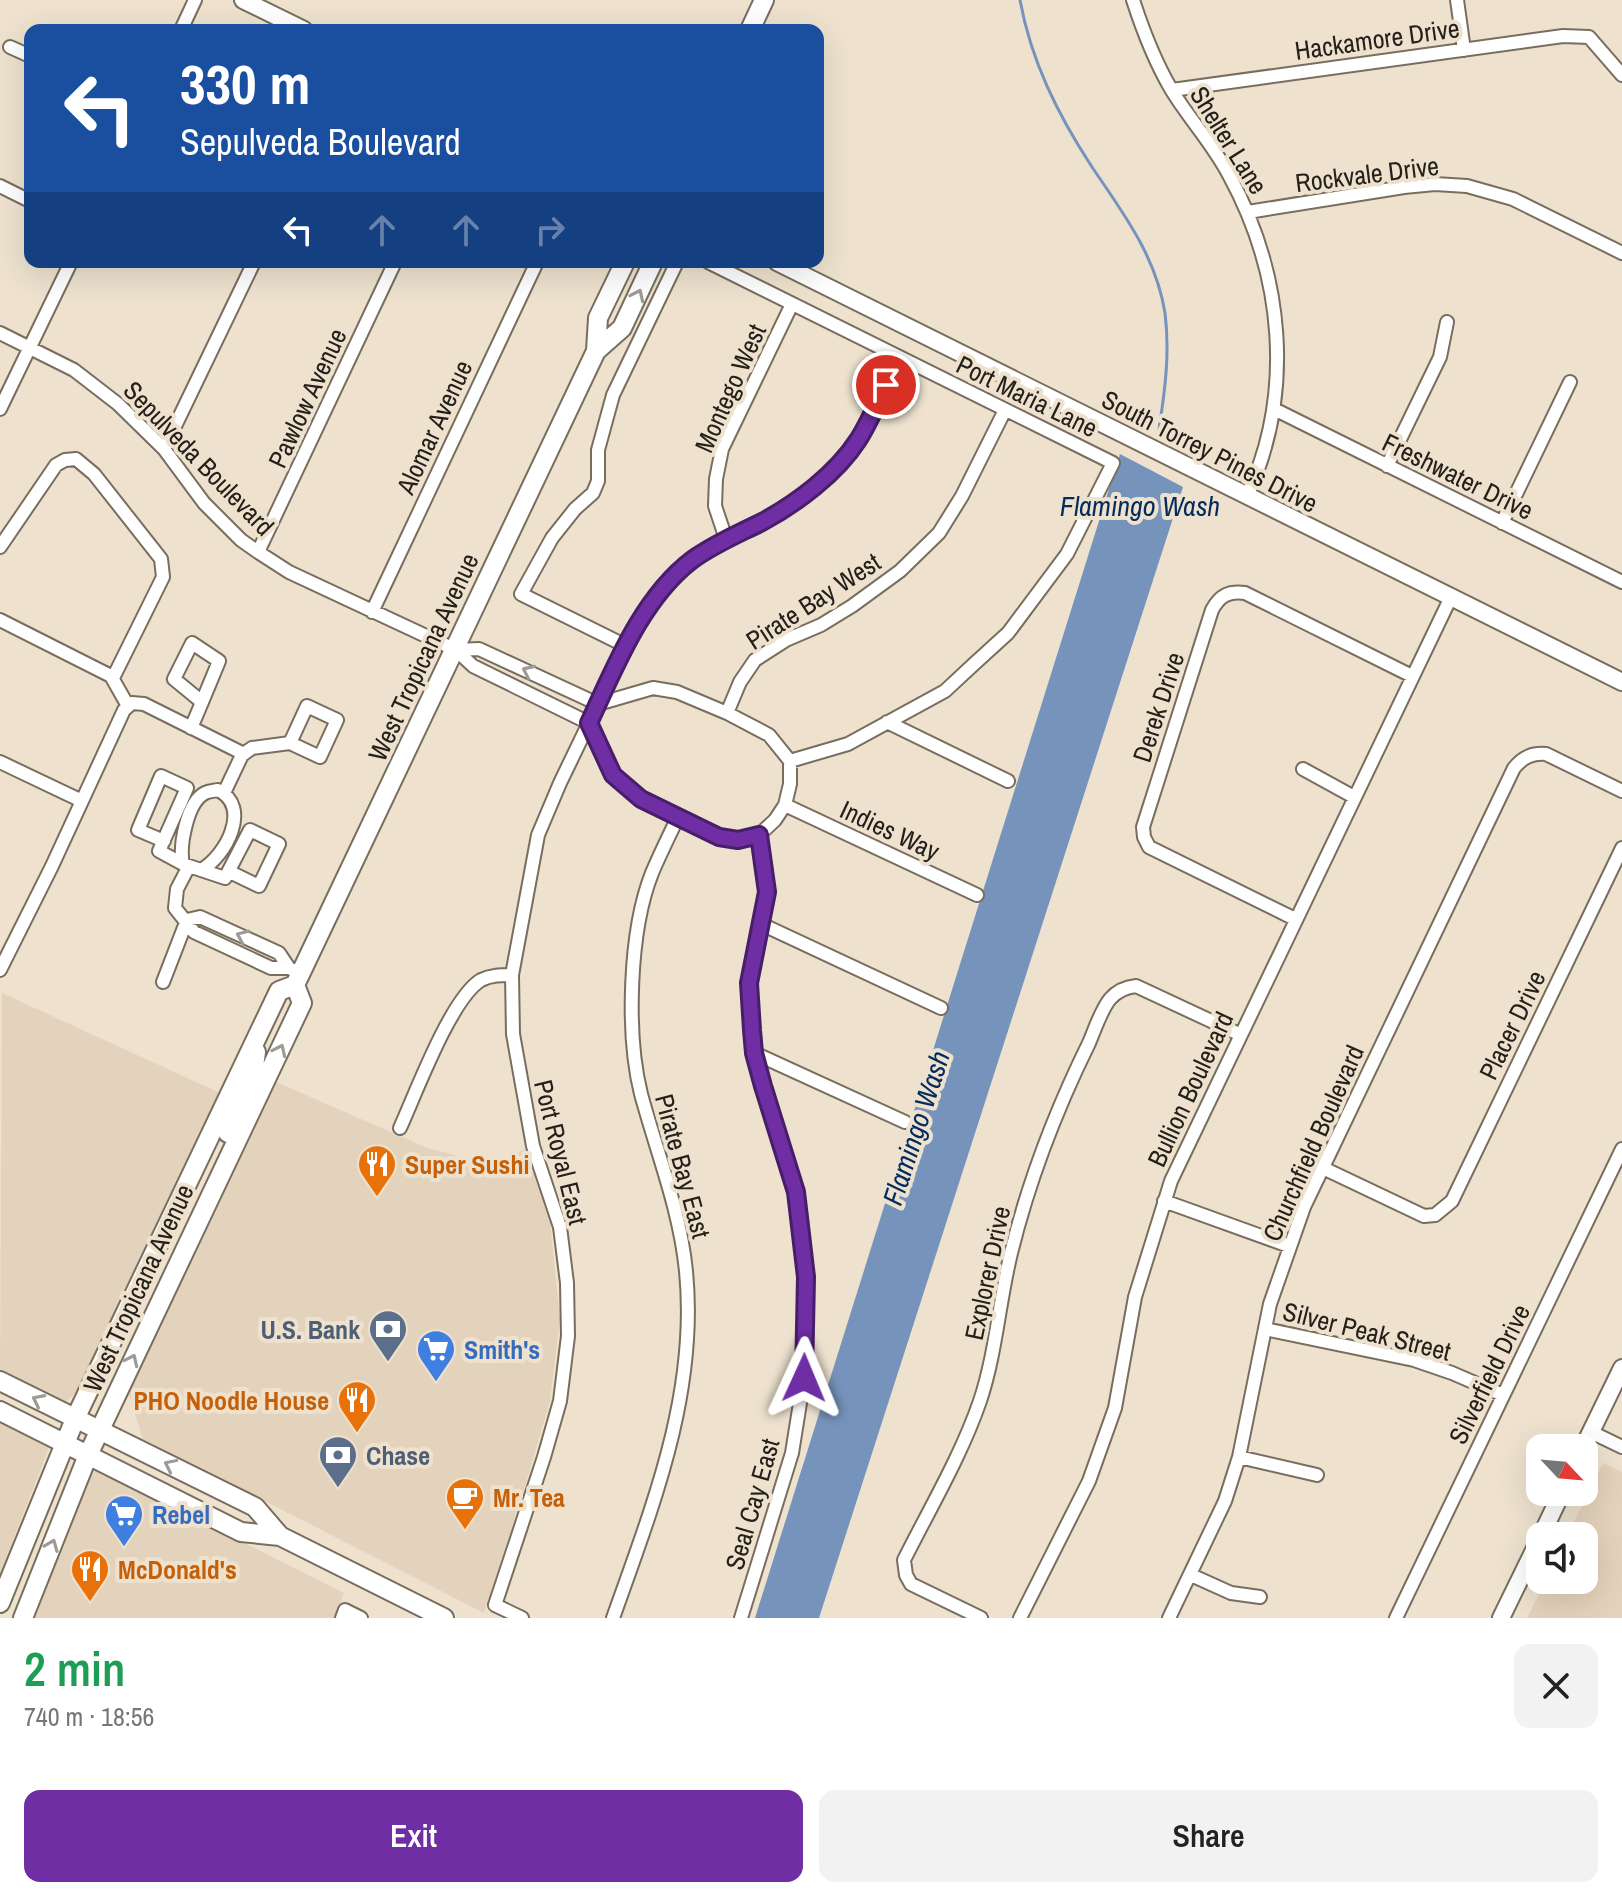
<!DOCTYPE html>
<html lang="en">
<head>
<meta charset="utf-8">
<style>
	:root { --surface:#fff; --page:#f2f2f2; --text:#222; --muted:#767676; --accent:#6f2ea3 }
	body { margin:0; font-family:"Archivo Narrow",sans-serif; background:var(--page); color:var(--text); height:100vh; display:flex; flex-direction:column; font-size:30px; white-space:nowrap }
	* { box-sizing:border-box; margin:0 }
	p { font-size:26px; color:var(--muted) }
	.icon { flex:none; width:44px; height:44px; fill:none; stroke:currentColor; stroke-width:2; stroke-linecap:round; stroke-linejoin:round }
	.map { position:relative; height:1618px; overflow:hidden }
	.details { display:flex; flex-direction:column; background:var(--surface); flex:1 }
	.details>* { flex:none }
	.guide { position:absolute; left:24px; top:24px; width:800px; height:244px; border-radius:16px; box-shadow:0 8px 32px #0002; background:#1a4fa0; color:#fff; overflow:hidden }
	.needle { width:52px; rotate:116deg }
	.fabs { position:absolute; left:1526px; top:1434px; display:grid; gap:16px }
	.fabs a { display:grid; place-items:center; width:72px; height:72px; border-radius:16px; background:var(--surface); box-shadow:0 8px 32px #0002; font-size:40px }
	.pin { position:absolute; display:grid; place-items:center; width:68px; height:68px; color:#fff; margin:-34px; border:4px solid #fff; border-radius:50%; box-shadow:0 2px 8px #0007 }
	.me { position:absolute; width:88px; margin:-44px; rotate:1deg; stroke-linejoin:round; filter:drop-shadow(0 0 6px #0008) }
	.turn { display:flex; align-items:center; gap:28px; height:168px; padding:0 24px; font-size:36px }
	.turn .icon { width:104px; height:104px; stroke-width:2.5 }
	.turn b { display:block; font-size:56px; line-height:68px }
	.lanes { display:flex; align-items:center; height:76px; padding:0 24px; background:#0003; justify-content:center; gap:40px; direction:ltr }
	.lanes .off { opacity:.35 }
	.round { display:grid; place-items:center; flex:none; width:84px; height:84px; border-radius:16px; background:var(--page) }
	.summary { display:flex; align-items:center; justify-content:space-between; height:136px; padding:0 24px }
	h1 { font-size:48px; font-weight:600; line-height:60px; color:#1e9e55 }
	.cta { display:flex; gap:16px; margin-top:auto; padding:16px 24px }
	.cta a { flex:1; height:92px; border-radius:16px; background:var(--accent); color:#fff; font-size:32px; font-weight:600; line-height:92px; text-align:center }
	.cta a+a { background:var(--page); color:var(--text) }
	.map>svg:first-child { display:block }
	.built { fill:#e4d3bc }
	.water { fill:#7693bb }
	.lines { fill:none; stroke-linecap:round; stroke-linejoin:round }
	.stream { stroke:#7693bb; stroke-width:3 }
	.minor-casing { stroke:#786e5e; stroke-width:16 }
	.secondary-casing { stroke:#786e5e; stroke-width:20 }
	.primary-casing { stroke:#786e5e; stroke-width:22 }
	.minor { stroke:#fff; stroke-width:12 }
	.secondary { stroke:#fff; stroke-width:16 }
	.primary { stroke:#fff; stroke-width:18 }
	.oneway { stroke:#9d9b98 }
	.route-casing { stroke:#481e6a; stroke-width:20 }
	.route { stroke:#6f2ea3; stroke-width:14 }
	.labels { text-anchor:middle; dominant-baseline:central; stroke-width:8; stroke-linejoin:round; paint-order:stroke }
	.street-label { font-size:26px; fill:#25201a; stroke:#eee2cf }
	.food-label { font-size:26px; font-weight:bold; fill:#c56008; stroke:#eee2cf; text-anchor:start }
	.service-label { font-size:26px; font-weight:bold; fill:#4e5e75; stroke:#eee2cf; text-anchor:end }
	.shop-label { font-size:26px; font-weight:bold; fill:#366cbe; stroke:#eee2cf; text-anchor:start }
	.water-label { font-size:28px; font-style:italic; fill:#042b5d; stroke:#eee2cf }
</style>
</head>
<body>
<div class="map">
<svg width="1622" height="1618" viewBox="0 0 1622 1618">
	<rect width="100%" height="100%" fill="#eee2cf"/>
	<path class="built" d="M2,993L220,1093L87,1375L79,1389L66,1402L56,1401L0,1373Z
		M276,1082L430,1149L491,1164L525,1149L550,1222L560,1319L550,1401L526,1483L484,1613L143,1439L127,1389Z
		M0,1423L49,1448L0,1573Z
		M1603,1463L1622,1472V1618H1527L1546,1580H1584V1536H1567Z
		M94,1467L344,1593L334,1618H35Z"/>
	<path class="water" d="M1120,454L1183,487L819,1618H755Z"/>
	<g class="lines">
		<path class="stream" d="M1020,0C1031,61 1058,115 1092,167C1123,213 1156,256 1165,313C1170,352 1165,391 1159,429"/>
		<defs>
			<path id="minor" d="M1133,0C1143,31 1154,60 1171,89C1189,119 1213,144 1229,175C1283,274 1295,392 1247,496
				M1457,0L1464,50
				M181,30L195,0
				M10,47L30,56
				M1172,90L1563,36L1589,37L1622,75
				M0,186L30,201
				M1248,212L1404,187L1435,184L1467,186L1513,199L1622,253
				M708,262L1113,463L1067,554L1008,633L974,664L945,691L848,744L790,761
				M0,333L74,370L118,404L164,449L204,503L241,540L258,552L289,572L456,650L473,666L589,723L613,775L641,799L719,837L738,840L759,835L775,820L785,805L790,784V761L769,735L727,713L677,692L653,688L598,704L479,649L456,650
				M0,409L71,262
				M1274,409L1622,582
				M164,449L254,262
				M1387,466L1440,357L1447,322
				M1502,523L1570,382
				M726,539L715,506L716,479L722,449L792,304
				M0,547L56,465L65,460L76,459L94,474L161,559L163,577L113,678
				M258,552L395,262
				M372,612L537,262
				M0,620L111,676L128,706
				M626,646L521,594L552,538L575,509L593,493L598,481V450L613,395L677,262
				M727,713L740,682L755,660L786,640L821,625L852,606L900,571L939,533L962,496L1005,410
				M887,722L1008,781
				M191,728C201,705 210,683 219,661L192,643L174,679L202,702
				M0,762L82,801
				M1303,769L1354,797
				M218,790C252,807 226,856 201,870L183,864C179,846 187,802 205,793C209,791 213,791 218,790Z
				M224,793L242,755L252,748L290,743L320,757L337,720L307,706L290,743
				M785,805L977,895
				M164,841L138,830L161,776L187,788L159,851L183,864
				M188,868L177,889L175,908L194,932L271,968H289L301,973
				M201,870L225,878L250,830L279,844L259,886L230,872
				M1295,919L1149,847L1144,837L1143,827L1212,610C1220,595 1229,591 1245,593L1412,676
				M187,920L200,917L279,953L289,968
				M761,924L941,1008
				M0,970L52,866L124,710L132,703L144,704L244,754
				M163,982L187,920
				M754,1053L905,1122
				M400,1128C416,1093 451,998 481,980C491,975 501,975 512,975
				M1323,1168L1424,1216L1435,1215L1452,1201L1622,848
				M1164,1201L1289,1246
				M1265,1329L1414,1360L1452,1373L1503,1395
				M1591,1432L1622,1447
				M1239,1457L1317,1475
				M1191,1575L1231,1593L1260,1597
				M342,1618L345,1610L361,1618
				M522,1618L495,1605L544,1457L560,1401L568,1336L567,1283L560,1227L533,1146L513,1034L512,975L538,835L560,783L626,646L641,620L665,586L691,560L726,539L762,522L794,503L829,473L858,441L900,358
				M613,1618C653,1505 698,1393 686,1271C680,1210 657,1153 641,1094C626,1034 629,931 652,873C660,854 669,836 678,817
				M741,1618L792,1453L804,1378L806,1277L796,1192L754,1053L749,983L767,892L759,835
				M981,1618L911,1584L906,1575L904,1560C930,1508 961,1456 980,1401C996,1353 999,1302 1011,1253C1029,1180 1056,1110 1089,1043C1095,1029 1101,1010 1110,999C1117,991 1126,987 1136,986L1239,1034
				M1020,1618L1089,1481L1115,1408L1135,1297L1171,1181L1451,597
				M1169,1618L1225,1501L1239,1457L1270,1304L1304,1207L1514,768C1523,757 1532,753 1546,754L1622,791
				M1396,1618L1622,1149"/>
			<path id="secondary" d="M243,0L304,30
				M777,262L1622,682
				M1583,1448L1622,1368
				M1541,1536L1562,1492
				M1501,1618L1540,1538"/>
			<path id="primary" d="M750,30L764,0
				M596,351L622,328L653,262
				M228,1133L253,1074L256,1052
				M0,1381L255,1507L280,1536
				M0,1411L241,1532L280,1536L444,1618
				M0,1603L75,1419L279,991L295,985L596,351L598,318L625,262
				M23,1618L88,1455L302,1003L295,985"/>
		</defs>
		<use href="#minor" class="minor-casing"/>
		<use href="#secondary" class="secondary-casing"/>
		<use href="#primary" class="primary-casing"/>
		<use href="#minor" class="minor"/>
		<use href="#secondary" class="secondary"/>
		<use href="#primary" class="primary"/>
	</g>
	<defs><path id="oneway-chevron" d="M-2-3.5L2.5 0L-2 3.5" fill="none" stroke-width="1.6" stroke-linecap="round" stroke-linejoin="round" transform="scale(2)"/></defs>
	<g class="oneway">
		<use href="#oneway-chevron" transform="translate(638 295) rotate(-65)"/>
		<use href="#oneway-chevron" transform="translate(528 671) rotate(-155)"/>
		<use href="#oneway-chevron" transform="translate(242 936) rotate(-156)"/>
		<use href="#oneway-chevron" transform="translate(280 1050) rotate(-65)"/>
		<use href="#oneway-chevron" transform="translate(132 1360) rotate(-65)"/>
		<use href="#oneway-chevron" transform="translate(38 1400) rotate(-153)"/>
		<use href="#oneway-chevron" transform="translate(170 1465) rotate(-154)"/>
		<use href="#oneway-chevron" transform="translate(52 1545) rotate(-68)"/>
	</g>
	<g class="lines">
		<defs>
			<path id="route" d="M804,1378L806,1277L796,1192L763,1086L754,1053L752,1030L749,983L767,892L759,835L738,840L719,837L641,799L613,775L589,723C615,667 642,598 692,560C714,544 738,534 762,522C797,503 836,474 858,440C869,423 877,403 886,385"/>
		</defs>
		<use href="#route" class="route-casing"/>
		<use href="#route" class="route"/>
	</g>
	<defs>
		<symbol id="restaurant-pin" viewBox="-11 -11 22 30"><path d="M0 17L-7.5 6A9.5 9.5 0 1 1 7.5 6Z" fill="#e8710a" stroke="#eee2cf"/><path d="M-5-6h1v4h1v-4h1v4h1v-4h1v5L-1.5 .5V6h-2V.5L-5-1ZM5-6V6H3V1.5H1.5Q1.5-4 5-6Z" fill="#fff"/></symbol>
		<symbol id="bank-pin" viewBox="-11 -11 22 30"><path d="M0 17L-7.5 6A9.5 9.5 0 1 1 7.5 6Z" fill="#5c6f8a" stroke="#eee2cf"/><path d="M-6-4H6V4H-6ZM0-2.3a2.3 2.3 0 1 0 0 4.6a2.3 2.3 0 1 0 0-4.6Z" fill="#fff"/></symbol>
		<symbol id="supermarket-pin" viewBox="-11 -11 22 30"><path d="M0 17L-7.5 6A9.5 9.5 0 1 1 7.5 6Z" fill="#3f7fe0" stroke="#eee2cf"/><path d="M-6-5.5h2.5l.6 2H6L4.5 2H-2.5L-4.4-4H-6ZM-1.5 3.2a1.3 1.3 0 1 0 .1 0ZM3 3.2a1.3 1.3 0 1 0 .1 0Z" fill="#fff"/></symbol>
		<symbol id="cafe-pin" viewBox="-11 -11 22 30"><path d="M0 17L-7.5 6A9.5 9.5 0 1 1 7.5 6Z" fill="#e8710a" stroke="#eee2cf"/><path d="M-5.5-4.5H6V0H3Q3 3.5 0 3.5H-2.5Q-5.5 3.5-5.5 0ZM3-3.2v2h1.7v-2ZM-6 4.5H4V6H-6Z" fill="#fff"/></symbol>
	</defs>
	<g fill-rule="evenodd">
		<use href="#restaurant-pin" x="355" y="1142" width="44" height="60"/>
		<use href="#bank-pin" x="366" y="1307" width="44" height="60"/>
		<use href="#supermarket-pin" x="414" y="1327" width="44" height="60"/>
		<use href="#restaurant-pin" x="335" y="1378" width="44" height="60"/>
		<use href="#bank-pin" x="316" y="1433" width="44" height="60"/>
		<use href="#cafe-pin" x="443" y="1475" width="44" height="60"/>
		<use href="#supermarket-pin" x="102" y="1492" width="44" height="60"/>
		<use href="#restaurant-pin" x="68" y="1547" width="44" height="60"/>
	</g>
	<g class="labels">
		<g class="street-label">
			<text transform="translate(1377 39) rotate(-8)">Hackamore Drive</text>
			<text transform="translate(1229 140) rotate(58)">Shelter Lane</text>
			<text transform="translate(1367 174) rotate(-7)">Rockvale Drive</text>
			<text transform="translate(730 388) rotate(-66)">Montego West</text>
			<text transform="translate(1027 396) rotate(26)">Port Maria Lane</text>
			<text transform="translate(307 398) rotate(-65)">Pawlow Avenue</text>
			<text transform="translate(434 427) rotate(-65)">Alomar Avenue</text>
			<text transform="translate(1210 451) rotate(27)">South Torrey Pines Drive</text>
			<text transform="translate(199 458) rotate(46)">Sepulveda Boulevard</text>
			<text transform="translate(1458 476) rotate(26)">Freshwater Drive</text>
			<text transform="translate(813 601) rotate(-33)">Pirate Bay West</text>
			<text transform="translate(423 657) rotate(-65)">West Tropicana Avenue</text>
			<text transform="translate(1158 707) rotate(-72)">Derek Drive</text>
			<text transform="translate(890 830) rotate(25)">Indies Way</text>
			<text transform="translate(1512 1025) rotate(-64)">Placer Drive</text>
			<text transform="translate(1190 1089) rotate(-65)">Bullion Boulevard</text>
			<text transform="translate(1313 1143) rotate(-66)">Churchfield Boulevard</text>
			<text transform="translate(561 1152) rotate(76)">Port Royal East</text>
			<text transform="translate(683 1166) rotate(75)">Pirate Bay East</text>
			<text transform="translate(987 1273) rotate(-78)">Explorer Drive</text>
			<text transform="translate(138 1288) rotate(-65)">West Tropicana Avenue</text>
			<text transform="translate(1367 1331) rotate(14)">Silver Peak Street</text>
			<text transform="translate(1489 1374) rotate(-64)">Silverfield Drive</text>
			<text transform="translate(752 1504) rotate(-74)">Seal Cay East</text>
		</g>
		<g class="food-label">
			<text x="405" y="1164">Super Sushi</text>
			<text x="329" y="1400" text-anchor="end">PHO Noodle House</text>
			<text x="493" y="1497">Mr. Tea</text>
			<text x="118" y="1569">McDonald's</text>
		</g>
		<g class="service-label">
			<text x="360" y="1329">U.S. Bank</text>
			<text x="366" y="1455" text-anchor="start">Chase</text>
		</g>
		<g class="shop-label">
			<text x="464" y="1349">Smith's</text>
			<text x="152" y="1514">Rebel</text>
		</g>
		<g class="water-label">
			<text x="1140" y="506">Flamingo Wash</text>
			<text transform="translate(916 1128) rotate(-72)">Flamingo Wash</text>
		</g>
	</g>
</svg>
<div class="fabs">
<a><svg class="needle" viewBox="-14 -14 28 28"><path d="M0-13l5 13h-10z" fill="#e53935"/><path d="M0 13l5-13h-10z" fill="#767676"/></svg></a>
<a><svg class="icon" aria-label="sound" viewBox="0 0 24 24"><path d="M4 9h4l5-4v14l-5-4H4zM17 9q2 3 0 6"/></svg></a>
</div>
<div class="pin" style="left:886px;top:385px;background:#d93025"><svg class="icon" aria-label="arrive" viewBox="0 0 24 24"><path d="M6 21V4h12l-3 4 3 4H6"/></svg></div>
<svg class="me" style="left:804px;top:1378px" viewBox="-20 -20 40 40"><path d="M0-17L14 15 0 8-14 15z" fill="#6f2ea3" stroke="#fff" stroke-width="4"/></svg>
<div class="guide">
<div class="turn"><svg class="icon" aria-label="left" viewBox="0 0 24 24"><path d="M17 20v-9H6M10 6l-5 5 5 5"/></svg><div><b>330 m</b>Sepulveda Boulevard</div></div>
<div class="lanes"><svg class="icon" aria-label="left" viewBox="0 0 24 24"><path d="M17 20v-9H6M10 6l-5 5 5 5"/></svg><svg class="icon off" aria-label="ahead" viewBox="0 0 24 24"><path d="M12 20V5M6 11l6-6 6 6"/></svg><svg class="icon off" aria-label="ahead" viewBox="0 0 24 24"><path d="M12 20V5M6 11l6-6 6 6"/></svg><svg class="icon off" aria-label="right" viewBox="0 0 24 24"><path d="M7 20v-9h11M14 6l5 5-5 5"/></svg></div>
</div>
</div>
<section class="details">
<div class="summary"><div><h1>2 min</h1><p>740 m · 18:56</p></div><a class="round"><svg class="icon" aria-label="close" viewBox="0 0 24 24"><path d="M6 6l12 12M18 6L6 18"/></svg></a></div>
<div class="cta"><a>Exit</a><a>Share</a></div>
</section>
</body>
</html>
